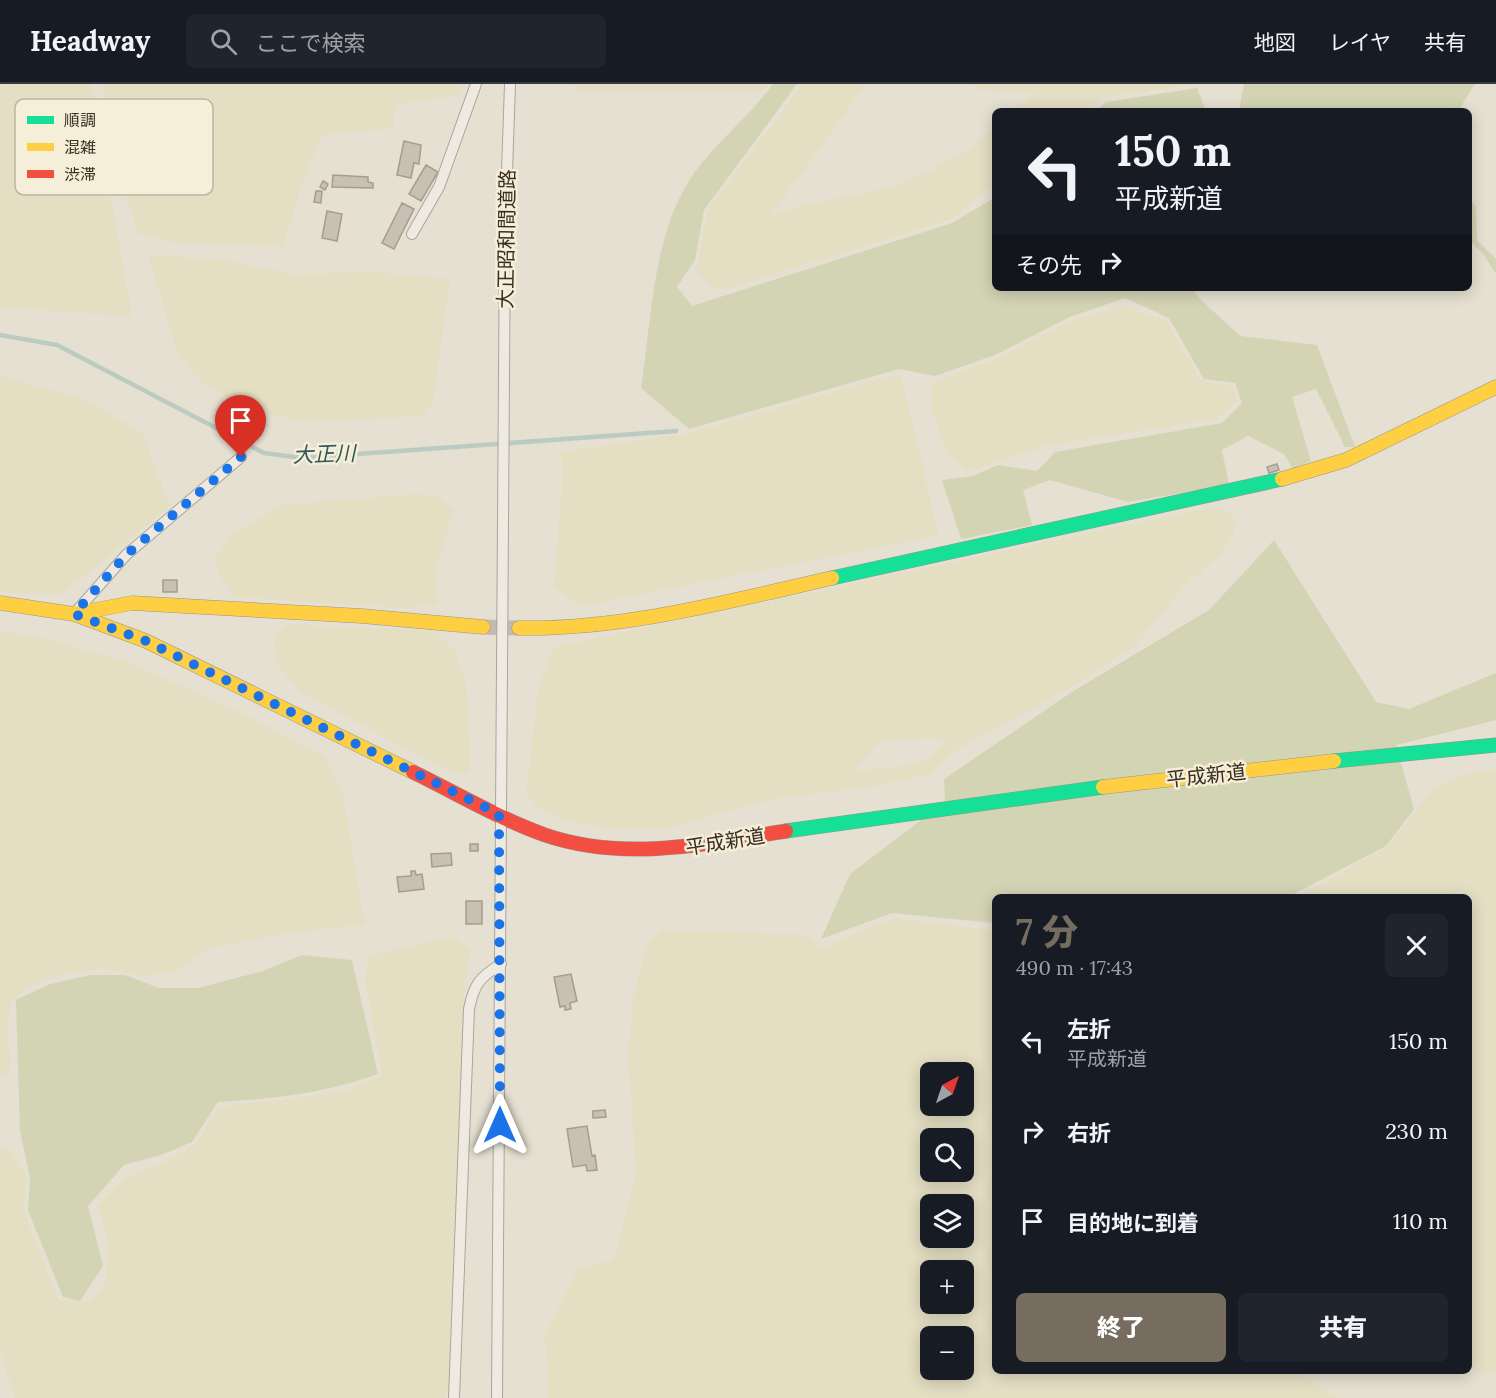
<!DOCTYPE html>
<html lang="ja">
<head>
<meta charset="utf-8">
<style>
	:root { --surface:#171b24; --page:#20242c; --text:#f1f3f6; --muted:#9ea1a6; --line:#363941; --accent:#766c5f }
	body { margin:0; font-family:Lora,"Noto Sans JP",serif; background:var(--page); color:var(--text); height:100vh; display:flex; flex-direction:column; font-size:22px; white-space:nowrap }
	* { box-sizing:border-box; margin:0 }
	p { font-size:20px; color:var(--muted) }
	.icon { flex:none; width:33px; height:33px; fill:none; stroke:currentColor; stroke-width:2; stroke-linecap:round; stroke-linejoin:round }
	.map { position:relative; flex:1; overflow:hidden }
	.side { position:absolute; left:992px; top:810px; width:480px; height:480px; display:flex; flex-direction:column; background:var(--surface); border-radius:9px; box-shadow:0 3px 15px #0003 }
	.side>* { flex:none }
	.top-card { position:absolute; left:992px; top:24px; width:480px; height:183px; border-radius:9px; box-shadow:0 3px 15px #0003; background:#171b24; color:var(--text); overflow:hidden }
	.needle { width:39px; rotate:40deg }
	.tools { position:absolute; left:920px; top:978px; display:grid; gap:12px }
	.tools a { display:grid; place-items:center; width:54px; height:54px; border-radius:9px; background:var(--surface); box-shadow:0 3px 15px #0003; font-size:30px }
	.pin { position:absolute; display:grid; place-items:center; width:51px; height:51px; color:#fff; margin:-62px -26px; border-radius:50% 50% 50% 0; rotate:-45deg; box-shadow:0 0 6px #0007 }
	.pin .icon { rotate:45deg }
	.me { position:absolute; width:66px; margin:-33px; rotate:0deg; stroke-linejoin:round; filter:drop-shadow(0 0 4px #0008) }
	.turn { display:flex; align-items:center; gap:21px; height:126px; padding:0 24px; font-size:27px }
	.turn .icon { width:78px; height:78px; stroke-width:2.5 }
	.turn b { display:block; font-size:42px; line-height:51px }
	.then { display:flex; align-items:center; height:57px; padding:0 24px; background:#0003; gap:12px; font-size:22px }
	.round { display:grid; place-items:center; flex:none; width:63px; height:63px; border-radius:9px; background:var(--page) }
	.overview { display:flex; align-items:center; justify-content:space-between; height:102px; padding:0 24px }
	h1 { font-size:36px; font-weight:800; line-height:45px; color:var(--accent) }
	.primary-button { display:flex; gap:12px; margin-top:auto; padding:12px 24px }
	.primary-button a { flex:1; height:69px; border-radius:9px; background:var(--accent); color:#fff; font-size:24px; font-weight:800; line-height:69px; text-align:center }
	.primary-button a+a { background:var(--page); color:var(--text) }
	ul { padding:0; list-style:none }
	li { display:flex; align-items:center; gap:18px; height:90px; padding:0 24px }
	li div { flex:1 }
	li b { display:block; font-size:22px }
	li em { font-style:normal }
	header { display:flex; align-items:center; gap:36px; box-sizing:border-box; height:84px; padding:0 30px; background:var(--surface); border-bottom:2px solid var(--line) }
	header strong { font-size:28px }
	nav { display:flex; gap:33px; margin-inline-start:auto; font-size:21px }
	.search { width:420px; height:54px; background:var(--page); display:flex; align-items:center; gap:15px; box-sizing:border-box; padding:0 21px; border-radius:9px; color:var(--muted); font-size:22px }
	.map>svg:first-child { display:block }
	.farmland { fill:#e4dfc3; fill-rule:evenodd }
	.green { fill:#d3d4b4 }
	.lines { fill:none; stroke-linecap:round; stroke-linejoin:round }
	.stream { stroke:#bccbc2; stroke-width:4.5 }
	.building { fill:#c9bfb2; stroke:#a69c90; stroke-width:1.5 }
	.secondary-tunnel { stroke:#c3bcae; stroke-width:15; stroke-dasharray:15 8; stroke-linecap:butt }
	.street-casing { stroke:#aba599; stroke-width:12 }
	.fast-casing { stroke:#9a958a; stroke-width:15 }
	.slow-casing { stroke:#9a958a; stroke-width:15 }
	.jam-casing { stroke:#9a958a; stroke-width:15 }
	.street { stroke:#eeeae2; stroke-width:10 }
	.fast { stroke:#16e098; stroke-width:14 }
	.slow { stroke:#ffcf43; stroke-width:14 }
	.jam { stroke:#f24e42; stroke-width:14 }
	.route { stroke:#1a73e8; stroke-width:10; stroke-dasharray:0 18 }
	.labels { text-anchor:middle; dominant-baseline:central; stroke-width:5; stroke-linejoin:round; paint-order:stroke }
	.street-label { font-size:20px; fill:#3a2e21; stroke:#f5eed8 }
	.water-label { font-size:21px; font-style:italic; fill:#315959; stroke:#f5eed8 }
	.key { fill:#f5eed8; stroke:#bdb4a1; stroke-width:1.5 }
	.key-label { font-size:16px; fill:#3a2e21 }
</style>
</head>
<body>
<header>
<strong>Headway</strong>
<div class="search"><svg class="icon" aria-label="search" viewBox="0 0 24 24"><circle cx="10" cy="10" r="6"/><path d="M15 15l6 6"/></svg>ここで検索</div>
<nav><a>地図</a><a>レイヤ</a><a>共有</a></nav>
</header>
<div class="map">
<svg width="1496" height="1314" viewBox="0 0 1496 1314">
	<rect width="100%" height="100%" fill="#e5e0d1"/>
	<path class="farmland" d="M3,0H91L132,232L0,224V10Z
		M103,0H462L460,11L396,20L393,44L322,51L304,94L283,163L170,158L138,149L124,105Z
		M569,0H768L763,7H579Z
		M803,0H866L771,132L804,121L892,103L930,87L967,66L994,43V105L986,106L952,135L729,204L715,205L696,188L707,127Z
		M969,0H1197L1102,13L1086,27H1014L1037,8L979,6Z
		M148,171L219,175L292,190L375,188L450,195L433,319L422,332L305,338L247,325L203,300L178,271Z
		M1123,222L1167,237L1200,296L1232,302L1238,318L1216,335L1049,361L968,388L947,370L932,326L931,299L995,275L1072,237Z
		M0,292L83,315L142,348L170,422L62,510L0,508Z
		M901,292L939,451L579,523L554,502L562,400L561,368L690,349L883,294Z
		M414,410L437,413L453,425L436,490L437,521L404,524L235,513L218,490L216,473L230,451L282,421Z
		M1207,424H1220L1230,430L1236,438L1233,450L1218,473L1183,503L1136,561L1067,606L958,665L931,690L880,701L769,716L663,745H616L567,737L539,725L526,709L539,600L553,566L563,561ZM926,654L947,655L930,674L910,681L852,687L881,657Z
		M289,540L434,547L454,565L466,598L471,683L466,689L444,685L302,609L278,582L273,559L281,545Z
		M0,547L53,556L133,580L242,629L325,672L343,710L365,841L294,848L211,864L175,887L143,892L103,885L59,891L25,904L11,917L7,944L11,977L8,989L0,993Z
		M1496,685V1288L1488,1292L1468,1282V813H1296L1387,764L1433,705L1462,691Z
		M893,834L994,847V1287H1296L1339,1314H548V1289L544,1252L578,1184L613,1176L636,1090L628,971L633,912L649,856L665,846L808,851L823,864ZM930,988H963V1022H930ZM930,1054H963V1088H930ZM930,1120H963V1154H930ZM930,1186H963V1220H930ZM930,1252H963V1286H930Z
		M453,853L471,866L465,899L449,1305L445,1314H15L0,1268V1064L9,1065L26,1092L24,1126L58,1216L90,1218L105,1200L109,1163L98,1122L124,1094L166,1078L196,1059L220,1023L343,1008L382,992L365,894L369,874L383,868Z"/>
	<path class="green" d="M773,0H797L704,126L695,176L677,203L692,222L952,139L994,114V204H1192L1198,213L1240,252L1317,261L1355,363H1345L1316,305L1292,313L1311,377L1293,385L1284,370L1248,352L1222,366L1229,401L1128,418L1050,396L1023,406L1032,441L961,455L942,396L973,392L998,381L1037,387L1055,368L1222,339L1242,319L1235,299L1204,295L1169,234L1125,214L1070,233L995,271L935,292L899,285L689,345L641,304C652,233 652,150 694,89C717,57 750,32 773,0Z
		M1244,0H1475L1458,27H1239Z
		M1197,4L1206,27H1095L1106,18Z
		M1468,115L1476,122L1477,156L1496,175V190L1484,171L1469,156Z
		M1274,456L1376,618L1409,625L1496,589V636L1396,661L1414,725L1386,762L1288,813H994V839L892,829L821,855L850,790L945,718L944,695L1072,608L1209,526Z
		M302,871L352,876L378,990C325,1009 274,1015 218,1018L192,1058L161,1071L124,1081L88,1122L103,1182L80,1217L63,1213L28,1126L30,1094L20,1047L16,916L50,900L91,891H125L159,904H198L263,887Z"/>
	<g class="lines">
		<path class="stream" d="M0,251L57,261L264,369L302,374L676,347"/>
	</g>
	<path class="building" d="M404,57L421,61L419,80L414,79L411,94L397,91Z
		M426,81L438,88L421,117L409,110Z
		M333,91L368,93V98L373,99V104L332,103Z
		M323,97L328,100L325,106L320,103Z
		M316,107H322L321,119L314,118Z
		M402,119L414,125L394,165L382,159Z
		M327,127L342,130L337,157L322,154Z
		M1277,380L1279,386L1269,389L1267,383Z
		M163,496H177V508H163Z
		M470,760H478V767H470Z
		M451,769L452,781L432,783L431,770Z
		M411,787H415L416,791L422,790L424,805L399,808L397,793L411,792Z
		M466,817H482V840H466Z
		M571,890L577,917L570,919L571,925L565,926V922L560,923L554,893Z
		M605,1026L606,1033L593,1034V1027Z
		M587,1042L592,1072L595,1071L597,1086L587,1087L586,1081L573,1083L567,1045Z"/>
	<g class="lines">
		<path class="secondary-tunnel" d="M483,543L519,544"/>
		<defs>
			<path id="street" d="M412,150L439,103L476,0
				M74,530L126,471L241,373
				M454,1314L469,925C474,900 480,893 501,880
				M497,1314L505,146L510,0"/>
			<path id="fast" d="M832,494L1282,395
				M1334,677L1496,661
				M786,747L1103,703"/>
			<path id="slow" d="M1282,395L1346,376L1496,303
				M0,519L74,530L146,557L413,688
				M74,530L132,519L362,532L483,543
				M519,544C622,546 731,517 832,494
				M1103,703L1334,677"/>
			<path id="jam" d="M413,688C456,709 500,735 545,751C624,778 706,760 786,747"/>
		</defs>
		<use href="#street" class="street-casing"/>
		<use href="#fast" class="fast-casing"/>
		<use href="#slow" class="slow-casing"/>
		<use href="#jam" class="jam-casing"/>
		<use href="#street" class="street"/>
		<use href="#fast" class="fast"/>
		<use href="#slow" class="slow"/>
		<use href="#jam" class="jam"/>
	</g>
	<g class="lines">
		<path class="route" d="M241,373L126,471L74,530L146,557L499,730L500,1041"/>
	</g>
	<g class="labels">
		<g class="street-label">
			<text transform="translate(506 155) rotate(-89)">大正昭和間道路</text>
			<text transform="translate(1206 691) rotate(-6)">平成新道</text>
			<text transform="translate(725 757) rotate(-9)">平成新道</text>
		</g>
		<g class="water-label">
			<text transform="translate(324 370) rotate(-2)">大正川</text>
		</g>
	</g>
	<rect x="15" y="15" width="198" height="96" rx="9" class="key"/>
	<rect x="27" y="32" width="27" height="8" fill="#16e098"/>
	<rect x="27" y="59" width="27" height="8" fill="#ffcf43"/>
	<rect x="27" y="86" width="27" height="8" fill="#f24e42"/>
	<g class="key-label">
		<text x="64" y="42">順調</text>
		<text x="64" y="69">混雑</text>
		<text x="64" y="96">渋滞</text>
	</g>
</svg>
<div class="tools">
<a><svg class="needle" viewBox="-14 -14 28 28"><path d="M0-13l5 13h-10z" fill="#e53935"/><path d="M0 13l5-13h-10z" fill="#9ea1a6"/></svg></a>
<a><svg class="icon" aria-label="search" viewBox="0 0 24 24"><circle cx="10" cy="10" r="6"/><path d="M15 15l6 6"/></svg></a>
<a><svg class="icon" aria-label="layers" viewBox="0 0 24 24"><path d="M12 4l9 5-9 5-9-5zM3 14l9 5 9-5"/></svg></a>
<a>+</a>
<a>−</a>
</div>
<div class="pin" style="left:241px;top:373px;background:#d93025"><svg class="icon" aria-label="arrive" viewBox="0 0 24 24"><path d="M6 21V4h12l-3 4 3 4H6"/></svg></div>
<svg class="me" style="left:500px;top:1041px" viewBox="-20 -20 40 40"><path d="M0-17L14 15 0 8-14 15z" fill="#1a73e8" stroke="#fff" stroke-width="4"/></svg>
<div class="top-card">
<div class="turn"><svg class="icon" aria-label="left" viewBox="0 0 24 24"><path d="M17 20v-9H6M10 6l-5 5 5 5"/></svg><div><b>150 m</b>平成新道</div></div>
<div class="then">その先<svg class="icon" aria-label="right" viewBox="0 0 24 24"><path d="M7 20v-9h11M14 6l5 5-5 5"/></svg></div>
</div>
<section class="side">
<div class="overview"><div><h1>7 分</h1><p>490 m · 17:43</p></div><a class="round"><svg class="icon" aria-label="close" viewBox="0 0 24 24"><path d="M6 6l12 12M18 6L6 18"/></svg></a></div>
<ul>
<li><svg class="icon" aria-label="left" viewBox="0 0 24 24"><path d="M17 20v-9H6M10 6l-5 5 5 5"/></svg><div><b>左折</b><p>平成新道</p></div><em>150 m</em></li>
<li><svg class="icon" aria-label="right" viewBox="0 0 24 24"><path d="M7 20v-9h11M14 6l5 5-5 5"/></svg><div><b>右折</b></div><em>230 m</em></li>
<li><svg class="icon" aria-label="arrive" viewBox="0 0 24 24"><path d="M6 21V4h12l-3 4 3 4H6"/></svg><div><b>目的地に到着</b></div><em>110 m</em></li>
</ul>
<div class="primary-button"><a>終了</a><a>共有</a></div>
</section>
</div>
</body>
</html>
